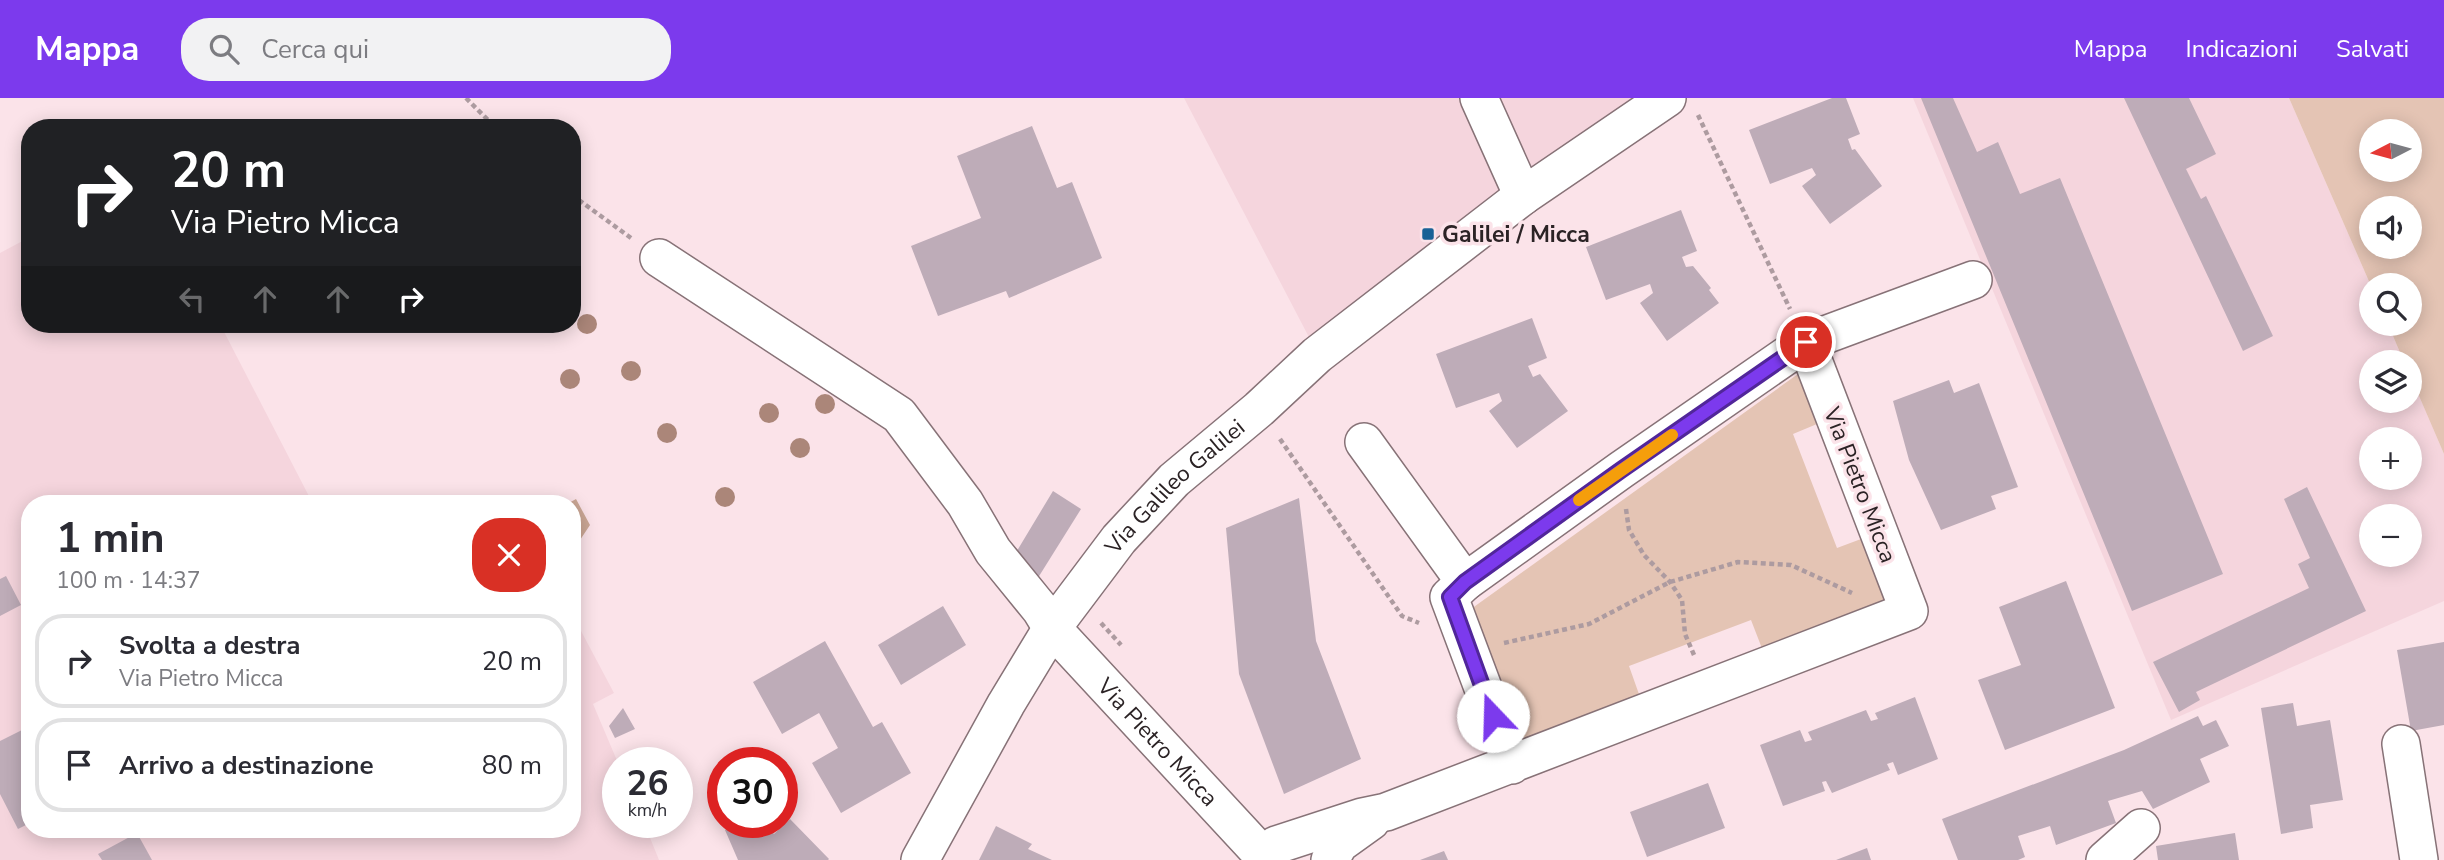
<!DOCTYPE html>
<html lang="it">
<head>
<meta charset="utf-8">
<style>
	:root { --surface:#fff; --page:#f2f2f3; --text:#2b2b33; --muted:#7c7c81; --line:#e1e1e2; --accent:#7c3aed }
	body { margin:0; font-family:"Nunito Sans",sans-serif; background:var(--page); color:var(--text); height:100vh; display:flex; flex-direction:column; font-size:26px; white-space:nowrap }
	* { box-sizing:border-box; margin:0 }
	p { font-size:23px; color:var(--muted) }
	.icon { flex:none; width:38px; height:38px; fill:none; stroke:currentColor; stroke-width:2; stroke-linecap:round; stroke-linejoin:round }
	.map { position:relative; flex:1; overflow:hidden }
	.drawer { position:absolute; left:21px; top:397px; width:560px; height:343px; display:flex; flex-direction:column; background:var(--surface); border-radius:28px; box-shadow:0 4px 18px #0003 }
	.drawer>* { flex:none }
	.top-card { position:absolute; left:21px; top:21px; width:560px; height:214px; border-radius:28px; box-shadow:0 4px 18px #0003; background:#202124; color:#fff; overflow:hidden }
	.needle { width:46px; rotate:264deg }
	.controls { position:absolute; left:2359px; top:21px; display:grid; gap:14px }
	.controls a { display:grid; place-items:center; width:63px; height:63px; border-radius:50%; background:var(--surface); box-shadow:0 4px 18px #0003; font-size:35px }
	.speed { position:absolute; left:602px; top:649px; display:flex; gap:14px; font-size:35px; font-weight:700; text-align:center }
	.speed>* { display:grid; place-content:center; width:91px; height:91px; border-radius:50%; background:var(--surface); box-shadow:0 4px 18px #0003; line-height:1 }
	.speed small { font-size:18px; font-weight:400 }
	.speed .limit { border:10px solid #d22; background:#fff; color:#111 }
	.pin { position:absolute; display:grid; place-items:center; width:60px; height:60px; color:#fff; margin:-30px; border:4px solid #fff; border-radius:50%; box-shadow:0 2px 7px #0007 }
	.me { position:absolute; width:77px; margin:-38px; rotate:339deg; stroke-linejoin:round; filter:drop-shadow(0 0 5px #0008) }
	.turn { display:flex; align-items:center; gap:24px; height:147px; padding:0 35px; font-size:32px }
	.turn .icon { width:91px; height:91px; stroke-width:2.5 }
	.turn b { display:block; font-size:49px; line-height:60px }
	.lanes { display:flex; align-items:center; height:66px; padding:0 35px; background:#0003; justify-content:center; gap:35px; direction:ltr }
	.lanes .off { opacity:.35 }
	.round { display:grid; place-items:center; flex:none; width:74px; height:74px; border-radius:28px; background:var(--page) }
	.headline { display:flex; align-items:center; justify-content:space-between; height:119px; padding:0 35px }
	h1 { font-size:42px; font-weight:700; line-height:52px }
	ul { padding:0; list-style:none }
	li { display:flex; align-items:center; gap:21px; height:94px; margin:0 14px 10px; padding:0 21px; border:4px solid var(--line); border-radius:28px }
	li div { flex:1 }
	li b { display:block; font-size:26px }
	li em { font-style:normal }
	header { display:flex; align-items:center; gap:42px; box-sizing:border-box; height:98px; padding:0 35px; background:var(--accent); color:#fff }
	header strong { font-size:33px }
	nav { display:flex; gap:38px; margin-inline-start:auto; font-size:24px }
	.search { width:490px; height:63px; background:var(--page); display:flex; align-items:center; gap:18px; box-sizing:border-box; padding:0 24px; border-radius:28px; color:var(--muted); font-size:26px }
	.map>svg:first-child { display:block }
	.built { fill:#f5d5dd; fill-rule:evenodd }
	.green { fill:#e4c4b4; fill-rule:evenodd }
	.forest { fill:#cba795 }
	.building { fill:#beacb8 }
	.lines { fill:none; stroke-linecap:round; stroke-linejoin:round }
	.minor-casing { stroke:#877277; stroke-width:40 }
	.path { stroke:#ad9ba0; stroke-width:4.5; stroke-dasharray:5 3.5; stroke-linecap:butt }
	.minor { stroke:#fff; stroke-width:37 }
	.tree { fill:#ab8679 }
	.route-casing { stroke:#51269a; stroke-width:18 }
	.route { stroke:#7c3aed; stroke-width:12 }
	.slow { stroke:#f59e0b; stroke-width:12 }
	.poi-dot { fill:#186296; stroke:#fbe3e9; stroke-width:2.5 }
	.labels { text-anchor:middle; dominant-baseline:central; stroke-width:7; stroke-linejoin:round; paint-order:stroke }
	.poi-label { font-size:23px; font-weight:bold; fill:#2b2325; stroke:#fbe3e9; text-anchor:start }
	.street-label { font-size:23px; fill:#2b2325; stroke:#fbe3e9 }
</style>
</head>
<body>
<header>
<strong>Mappa</strong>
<div class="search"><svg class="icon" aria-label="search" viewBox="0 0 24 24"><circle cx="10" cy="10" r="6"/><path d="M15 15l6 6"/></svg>Cerca qui</div>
<nav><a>Mappa</a><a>Indicazioni</a><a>Salvati</a></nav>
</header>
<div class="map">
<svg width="2444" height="762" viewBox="0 0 2444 762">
	<rect width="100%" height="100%" fill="#fbe3e9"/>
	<path class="built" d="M1184,0H1636L1312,245Z
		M1913,0H2289L2371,188V226H2388L2404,264H2371V303H2410V277L2444,356V503L2171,622ZM2371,341H2410V380H2371ZM2371,418H2410V457H2371Z
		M30,139V226H220L313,406H30V732H572V516L614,595L593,606L618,665V724L644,725L659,762H0V155Z"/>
	<path class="green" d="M2289,0H2444V356L2410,277V264H2404L2388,226H2410V187L2371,188ZM2371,33H2410V72H2371ZM2371,110H2410V149H2371Z
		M1798,276L1817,326L1793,336L1837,450L1861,441L1886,507L1763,553L1751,522L1629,568L1640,599L1523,645L1471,511Z"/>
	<path class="forest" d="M576,401L590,427L572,454V406H567Z"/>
	<path class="building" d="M1832,0H1846L1860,36L1848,41L1852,52L1855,51L1882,88L1830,126L1802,88L1816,77L1812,70L1770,86L1749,32Z
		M1921,0H1953L1977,54L1998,44L2020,96L2060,80L2223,476L2132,513Z
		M2124,0H2189L2216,56L2186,71L2201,101L2206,98L2273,238L2243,253Z
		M1032,28L1057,90L1072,84L1102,160L1009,200L1006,193L938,218L911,148L981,120L957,58Z
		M1681,112L1697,153L1682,159L1686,169L1693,168L1711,190L1709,192L1719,205L1667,243L1640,205L1653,195L1650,186L1606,202L1586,149Z
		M1532,220L1547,260L1528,268L1533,279L1540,276L1568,313L1517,350L1489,313L1502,303L1499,295L1456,310L1436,256Z
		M1949,282L1954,295L1979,285L2018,389L1991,398L1996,411L1941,432L1909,362L1893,303Z
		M2307,389L2366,513L2196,594L2200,602L2179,614L2153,564L2309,490L2298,466L2310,460L2284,401Z
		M1053,393L1081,411L1036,483L1009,466Z
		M1299,400L1316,543L1361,661L1284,696L1239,576L1226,430Z
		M6,478L21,507L0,518V481Z
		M2066,483L2115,610L2005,652L1978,582L2021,567L1999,509Z
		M943,508L966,547L901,587L878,547Z
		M825,543L873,629L882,624L911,675L841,715L812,665L838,650L819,615L782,636L753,584Z
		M2444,544V627L2411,633L2397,552Z
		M1915,599L1938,661L1898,677L1893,664L1887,666L1890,672L1832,695L1826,683L1822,684L1825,693L1783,708L1760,647L1800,632L1805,644L1812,642L1808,634L1866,612L1871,623L1878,621L1875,615Z
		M2293,605L2297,628L2330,622L2343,702L2310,707L2313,730L2281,736L2261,610Z
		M623,610L635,631L615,640L609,628Z
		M2198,618L2203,628L2216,622L2229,648L2200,661L2210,684L2153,711L2142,693L2108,703L2116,725L2056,747L2050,728L2018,738L2025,759L2018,762H1958L1942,721L2124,652Z
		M30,628V725L18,731L0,696V643Z
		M1708,685L1725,730L1647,759L1630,714Z
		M790,721L829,761L828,762H738L725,732L736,724H749L760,736L764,731L768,734L770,732L774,736Z
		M996,728L1032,746L1028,751L1052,762H979Z
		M137,735L152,762H102L98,756Z
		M2235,735L2239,762H2158L2156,748Z
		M1867,750L1871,762H1836Z
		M1444,753L1448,762H1420Z"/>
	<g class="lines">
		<defs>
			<g id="minor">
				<path d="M1479,0L1523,98"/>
				<path id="s1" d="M659,160L899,317L965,405L993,453L1041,512L1052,530L1267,762"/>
				<path d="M1806,244L1973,182"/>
				<path d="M1364,344L1465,484"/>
				<path d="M2401,646L2419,762"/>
				<path d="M1264,759L1276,747L1362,719L1386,714L1909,513L1806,244L1621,372L1465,484L1449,499L1512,667"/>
				<path id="s2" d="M920,762L1006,606L1052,530L1119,441L1174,382L1259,311L1317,257L1523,98L1667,0"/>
				<path d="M1330,762L1339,746L1371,723"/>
				<path d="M2105,762L2141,730"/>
			</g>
		</defs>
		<use href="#minor" class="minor-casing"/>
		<path class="path" d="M466,0L496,30
			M1698,17L1790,211
			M572,97L631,140
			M1280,341L1402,518L1419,525
			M1626,411L1629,432L1644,457L1670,484L1682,502L1685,536L1694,557
			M1101,525L1121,547
			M1504,545L1589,526L1670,484L1738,464L1791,467L1852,495"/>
		<use href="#minor" class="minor"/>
	</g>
	<g class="tree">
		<circle cx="587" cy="226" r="10"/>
		<circle cx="631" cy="273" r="10"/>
		<circle cx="570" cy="281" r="10"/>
		<circle cx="825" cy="306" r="10"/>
		<circle cx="769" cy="315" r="10"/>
		<circle cx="667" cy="335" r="10"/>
		<circle cx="800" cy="350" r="10"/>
		<circle cx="725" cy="399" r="10"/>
	</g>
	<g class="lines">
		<defs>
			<path id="route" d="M1493,618L1450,499L1465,484L1621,372L1806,244"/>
		</defs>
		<use href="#route" class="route-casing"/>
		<use href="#route" class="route"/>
		<path class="slow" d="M1579,402L1672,337"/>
	</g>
	<rect class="poi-dot" x="1421" y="129" width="14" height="14" rx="3.5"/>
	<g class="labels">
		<g class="poi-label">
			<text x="1442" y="136">Galilei / Micca</text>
		</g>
		<g class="street-label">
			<text transform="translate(1860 387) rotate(69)">Via Pietro Micca</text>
			<text stroke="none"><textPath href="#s2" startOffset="455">Via Galileo Galilei</textPath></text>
			<text stroke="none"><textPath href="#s1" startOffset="705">Via Pietro Micca</textPath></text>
		</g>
	</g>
</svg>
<div class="controls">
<a><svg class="needle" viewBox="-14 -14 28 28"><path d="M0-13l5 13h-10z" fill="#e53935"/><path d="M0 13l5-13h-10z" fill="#7c7c81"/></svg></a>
<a><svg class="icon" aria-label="sound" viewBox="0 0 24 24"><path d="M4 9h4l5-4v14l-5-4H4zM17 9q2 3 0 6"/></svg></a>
<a><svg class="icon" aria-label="search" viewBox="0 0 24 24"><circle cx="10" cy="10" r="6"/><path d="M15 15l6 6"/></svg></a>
<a><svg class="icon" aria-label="layers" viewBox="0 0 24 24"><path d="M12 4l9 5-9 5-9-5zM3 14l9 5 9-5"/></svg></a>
<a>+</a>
<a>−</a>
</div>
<div class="speed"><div>26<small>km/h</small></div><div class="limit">30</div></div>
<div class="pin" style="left:1806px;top:244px;background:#d93025"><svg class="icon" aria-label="arrive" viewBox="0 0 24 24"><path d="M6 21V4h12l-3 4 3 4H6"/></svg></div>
<svg class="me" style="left:1493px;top:618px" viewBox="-20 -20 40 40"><circle r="19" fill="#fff"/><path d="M0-13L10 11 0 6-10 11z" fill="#7c3aed"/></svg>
<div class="top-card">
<div class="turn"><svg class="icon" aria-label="right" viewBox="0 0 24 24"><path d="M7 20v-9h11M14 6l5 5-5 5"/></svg><div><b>20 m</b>Via Pietro Micca</div></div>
<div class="lanes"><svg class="icon off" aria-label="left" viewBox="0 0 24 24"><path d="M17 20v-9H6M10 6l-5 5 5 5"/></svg><svg class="icon off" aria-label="ahead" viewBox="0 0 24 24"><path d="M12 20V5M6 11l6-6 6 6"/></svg><svg class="icon off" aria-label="ahead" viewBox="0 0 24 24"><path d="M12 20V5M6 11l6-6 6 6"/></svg><svg class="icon" aria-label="right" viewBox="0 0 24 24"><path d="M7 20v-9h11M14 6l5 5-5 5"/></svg></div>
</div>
<section class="drawer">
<div class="headline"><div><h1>1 min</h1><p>100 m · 14:37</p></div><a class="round" style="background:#d93025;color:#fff"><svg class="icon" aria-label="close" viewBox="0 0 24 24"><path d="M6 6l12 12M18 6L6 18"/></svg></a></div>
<ul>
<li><svg class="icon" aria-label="right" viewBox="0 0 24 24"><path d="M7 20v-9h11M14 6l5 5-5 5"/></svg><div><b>Svolta a destra</b><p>Via Pietro Micca</p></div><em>20 m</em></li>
<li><svg class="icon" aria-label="arrive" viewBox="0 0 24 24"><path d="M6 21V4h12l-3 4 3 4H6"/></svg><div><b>Arrivo a destinazione</b></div><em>80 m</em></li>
</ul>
</section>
</div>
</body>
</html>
